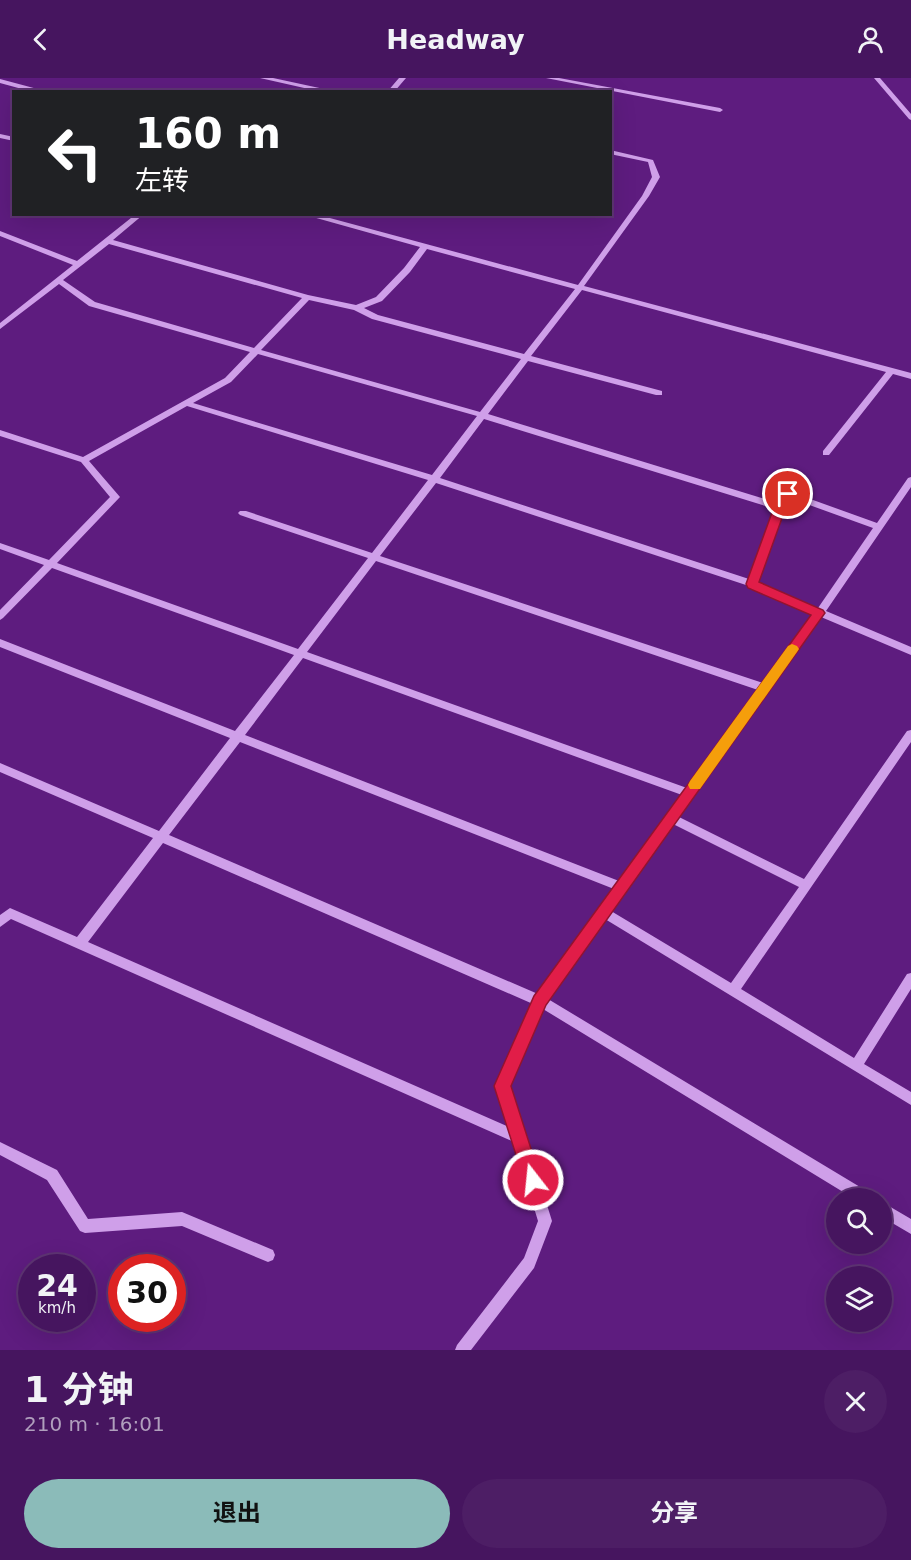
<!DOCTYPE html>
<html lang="zh">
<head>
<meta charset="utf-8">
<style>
	:root { --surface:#46155f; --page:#4d1e65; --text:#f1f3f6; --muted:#b09fbd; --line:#5e3474; --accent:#8bbbb9 }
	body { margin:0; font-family:"DejaVu Sans","Noto Sans SC",sans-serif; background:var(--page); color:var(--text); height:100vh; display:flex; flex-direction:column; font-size:22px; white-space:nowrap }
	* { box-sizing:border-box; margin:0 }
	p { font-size:20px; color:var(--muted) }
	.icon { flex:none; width:33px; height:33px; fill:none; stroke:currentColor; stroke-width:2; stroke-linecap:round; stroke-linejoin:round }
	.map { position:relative; height:1272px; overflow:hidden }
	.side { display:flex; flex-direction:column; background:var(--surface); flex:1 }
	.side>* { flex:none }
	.hud { position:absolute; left:12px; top:12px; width:600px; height:126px; border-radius:0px; box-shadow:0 6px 24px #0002,0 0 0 2px var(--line); background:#202124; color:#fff; overflow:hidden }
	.buttons { position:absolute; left:826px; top:1110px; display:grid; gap:12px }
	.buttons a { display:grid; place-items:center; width:66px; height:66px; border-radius:50%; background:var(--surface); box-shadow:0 6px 24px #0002,0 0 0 2px var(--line); font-size:30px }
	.speed { position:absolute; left:18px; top:1176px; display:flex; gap:12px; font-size:30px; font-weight:700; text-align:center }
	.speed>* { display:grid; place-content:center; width:78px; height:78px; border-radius:50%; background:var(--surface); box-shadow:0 6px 24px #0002,0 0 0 2px var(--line); line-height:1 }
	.speed small { font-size:15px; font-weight:400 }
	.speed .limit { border:9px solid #d22; background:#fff; color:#111 }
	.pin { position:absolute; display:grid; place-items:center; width:51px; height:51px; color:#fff; margin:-26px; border:3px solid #fff; border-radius:50%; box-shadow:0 2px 6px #0007 }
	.me { position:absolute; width:66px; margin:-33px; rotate:344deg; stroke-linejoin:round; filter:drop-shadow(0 0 4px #0008) }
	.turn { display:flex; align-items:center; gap:21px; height:126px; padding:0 24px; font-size:27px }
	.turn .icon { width:78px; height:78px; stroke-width:2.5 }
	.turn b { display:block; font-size:42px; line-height:51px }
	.round { display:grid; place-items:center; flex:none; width:63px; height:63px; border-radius:32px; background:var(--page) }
	.headline { display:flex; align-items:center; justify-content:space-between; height:102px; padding:0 24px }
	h1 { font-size:36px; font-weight:700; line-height:45px }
	.primary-button { display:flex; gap:12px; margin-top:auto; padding:12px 24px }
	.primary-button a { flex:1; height:69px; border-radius:36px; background:var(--accent); color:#111; font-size:24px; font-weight:700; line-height:69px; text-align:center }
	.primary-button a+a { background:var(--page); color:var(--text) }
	header { display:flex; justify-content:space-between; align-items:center; height:78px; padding:0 24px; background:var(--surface); font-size:27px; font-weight:700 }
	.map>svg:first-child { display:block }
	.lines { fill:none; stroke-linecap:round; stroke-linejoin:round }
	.minor { fill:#cf9fe9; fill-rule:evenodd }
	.route { fill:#e11d48; stroke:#92132f; stroke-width:1.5 }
	.slow { fill:#f59e0b }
</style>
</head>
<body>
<header><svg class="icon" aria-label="back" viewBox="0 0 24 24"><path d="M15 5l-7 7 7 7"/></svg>Headway<svg class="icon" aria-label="person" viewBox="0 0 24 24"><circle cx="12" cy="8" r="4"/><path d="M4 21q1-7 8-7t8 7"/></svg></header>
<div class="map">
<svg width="911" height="1272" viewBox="0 0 911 1272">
	<rect width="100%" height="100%" fill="#5e1c7f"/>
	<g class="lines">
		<path class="minor" d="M260,0H273L338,14H322Z
			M399,0H406L394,14H387Z
			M546,0H559L720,30L723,32L720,34Z
			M874,0H880L911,36V42L909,41Z
			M0,1L45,13L46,14H33L0,5Z
			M0,56L14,59V63L0,60Z
			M610,72L653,82L660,99L649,118L584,208L911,295V301L893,296L829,377H823V373L886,294L582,212L531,278L662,313V317H656L528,283L488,336L778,425L785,414L788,413L877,445L908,400L911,399V409L826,533L911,569V577L821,539L679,739L804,801L907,653L911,652V664L741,911L854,980L907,896L911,895V911L864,986L911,1014V1027L605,841L548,921L870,1115L872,1120H853L543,931L509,1008L528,1061L527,1063L552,1143L534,1190L471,1272H455L457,1267L524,1180L538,1143L514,1064L11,841L0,849V837L10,830L77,859L153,760L0,694V685L159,753L230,660L0,569V561L235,653L294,577L52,490L3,540L0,542V532L44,487L0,471V465L49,482L110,419L81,384L0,358V352L83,379L225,300L250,274L89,228L59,206L0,251V245L73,187L0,158V153L77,183L136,136H144L113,162L308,217L356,227L376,219L404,190L420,169L302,136H315L578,207L642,118L652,99L648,84L610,76ZM109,166L302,220L254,270L95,224L63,202ZM427,171L575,211L524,276L378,237L364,230L382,223L410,194ZM309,222L354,232L372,241L521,281L480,334L261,272ZM258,276L477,338L432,397L193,325L231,304ZM187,328L428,402L372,475L246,433H240L238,435L240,437L368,480L298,571L57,485L120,419L89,383ZM484,341L775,431L749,501L440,400ZM436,405L749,508L813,536L763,605L380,478ZM790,420L873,450L818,530L757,504L785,429ZM376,483L758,612L687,710L307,574ZM303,580L682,717L619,803L245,657ZM240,664L614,811L538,916L169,757ZM673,746L799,809L731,905L611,833ZM163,765L533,926L497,1008L509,1049L88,864Z
			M0,1064L57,1092L88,1141L182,1134L273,1172L275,1177L273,1182L268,1184L182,1148L85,1155L80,1153L47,1102L0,1077Z
			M882,1124L911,1141V1156L882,1139Z"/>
	</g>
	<path class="route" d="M788,412L794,416L786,429L759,504L823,532L825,535L546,927L511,1008L541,1102L539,1108L533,1110L526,1108L524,1102L494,1008L534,918L811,537L748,510L746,506L774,429L784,413Z"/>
	<path class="slow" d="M792,566L797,568L799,571L797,574L700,711H690L688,707L690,703L788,568Z"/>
</svg>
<div class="buttons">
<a><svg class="icon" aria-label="search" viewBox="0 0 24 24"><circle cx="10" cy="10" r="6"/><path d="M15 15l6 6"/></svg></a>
<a><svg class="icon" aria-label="layers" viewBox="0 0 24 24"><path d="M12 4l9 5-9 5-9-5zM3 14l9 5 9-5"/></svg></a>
</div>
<div class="speed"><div>24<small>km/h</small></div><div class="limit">30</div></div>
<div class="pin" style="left:788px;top:416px;background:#d93025"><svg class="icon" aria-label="arrive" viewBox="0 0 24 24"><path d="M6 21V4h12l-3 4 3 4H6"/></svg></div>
<svg class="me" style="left:533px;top:1102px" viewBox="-20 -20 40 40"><circle r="17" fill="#e11d48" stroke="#fff" stroke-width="3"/><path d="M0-11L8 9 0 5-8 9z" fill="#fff"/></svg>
<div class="hud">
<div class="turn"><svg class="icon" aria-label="left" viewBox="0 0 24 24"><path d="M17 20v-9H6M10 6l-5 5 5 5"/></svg><div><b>160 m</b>左转</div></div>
</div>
</div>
<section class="side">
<div class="headline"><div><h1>1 分钟</h1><p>210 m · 16:01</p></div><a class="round"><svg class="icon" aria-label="close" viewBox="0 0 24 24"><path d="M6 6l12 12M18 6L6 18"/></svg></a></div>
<div class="primary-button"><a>退出</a><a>分享</a></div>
</section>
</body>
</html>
